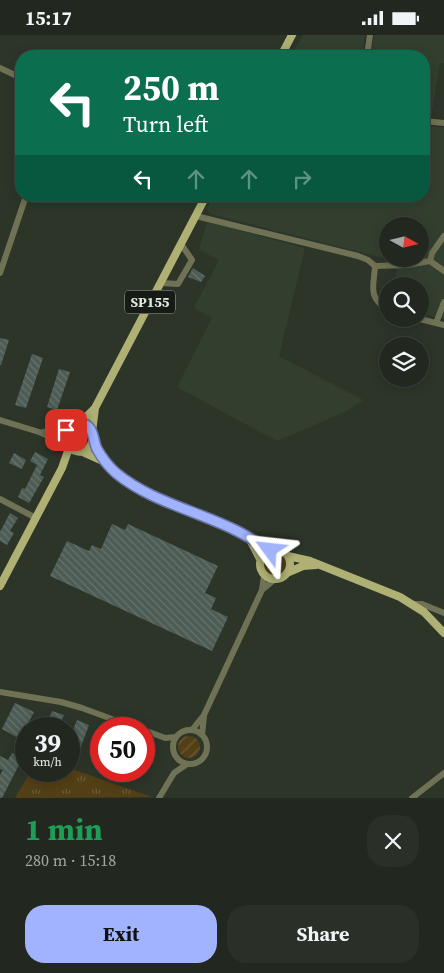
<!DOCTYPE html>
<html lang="en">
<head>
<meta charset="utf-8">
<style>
	:root { --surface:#22281f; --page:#2a3028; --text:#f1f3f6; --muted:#a2a6a4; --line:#3f443d; --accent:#a1b3fd }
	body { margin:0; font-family:"Source Serif 4",serif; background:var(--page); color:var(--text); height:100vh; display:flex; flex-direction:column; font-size:19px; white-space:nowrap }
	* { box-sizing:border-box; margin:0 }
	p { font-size:16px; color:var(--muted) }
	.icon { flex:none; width:28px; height:28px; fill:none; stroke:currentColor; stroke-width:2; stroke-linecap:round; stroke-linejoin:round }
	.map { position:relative; height:763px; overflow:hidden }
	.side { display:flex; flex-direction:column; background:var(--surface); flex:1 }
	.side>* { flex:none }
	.hud { position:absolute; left:15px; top:15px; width:415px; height:152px; border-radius:20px; box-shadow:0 2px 12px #0003,0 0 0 1px var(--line); background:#0b6e4f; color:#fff; overflow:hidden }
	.needle { width:32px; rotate:98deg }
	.controls { position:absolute; left:379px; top:182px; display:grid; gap:10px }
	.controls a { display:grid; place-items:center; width:50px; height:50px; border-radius:50%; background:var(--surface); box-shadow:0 2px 12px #0003,0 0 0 1px var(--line); font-size:25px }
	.speed { position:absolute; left:15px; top:682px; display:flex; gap:10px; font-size:25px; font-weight:700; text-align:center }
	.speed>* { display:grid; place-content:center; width:65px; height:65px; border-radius:50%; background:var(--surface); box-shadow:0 2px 12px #0003,0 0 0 1px var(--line); line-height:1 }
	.speed small { font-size:12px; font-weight:400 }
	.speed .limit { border:8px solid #d22; background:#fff; color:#111 }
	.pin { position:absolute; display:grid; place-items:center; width:42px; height:42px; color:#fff; margin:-21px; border-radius:10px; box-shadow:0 2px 8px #0006 }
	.me { position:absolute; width:55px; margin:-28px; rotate:300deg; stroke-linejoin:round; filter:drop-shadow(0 0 4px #0008) }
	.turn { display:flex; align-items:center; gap:18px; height:105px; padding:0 25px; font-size:22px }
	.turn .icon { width:65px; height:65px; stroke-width:2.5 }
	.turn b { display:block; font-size:35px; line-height:42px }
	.lanes { display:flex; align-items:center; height:48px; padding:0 25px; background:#0003; justify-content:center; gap:25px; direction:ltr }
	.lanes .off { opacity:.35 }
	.round { display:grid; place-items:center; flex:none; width:52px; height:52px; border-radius:20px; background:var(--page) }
	.head { display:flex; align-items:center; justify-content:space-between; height:85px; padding:0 25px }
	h1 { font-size:30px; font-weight:700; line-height:38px; color:#1e9e55 }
	.action { display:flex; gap:10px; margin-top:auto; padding:10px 25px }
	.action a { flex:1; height:58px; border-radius:20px; background:var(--accent); color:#111; font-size:20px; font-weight:700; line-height:58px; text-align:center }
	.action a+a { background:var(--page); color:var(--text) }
	.status { display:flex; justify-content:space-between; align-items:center; height:35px; padding:0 25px; background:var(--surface); direction:ltr }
	.status svg { height:14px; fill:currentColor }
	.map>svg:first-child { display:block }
	.built { fill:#323f2e; fill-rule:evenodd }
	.grass { fill:#533f16 }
	.park { fill:url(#park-tufts) }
	.garden { fill:url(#garden-furrows) }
	.building { fill:url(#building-back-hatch) }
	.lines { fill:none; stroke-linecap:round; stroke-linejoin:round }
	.minor { stroke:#707255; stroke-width:6 }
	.major { stroke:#aeb074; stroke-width:8 }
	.route-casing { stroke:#6974a4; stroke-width:12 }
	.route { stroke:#a1b3fd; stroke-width:9 }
	.labels { text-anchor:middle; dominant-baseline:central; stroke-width:5; stroke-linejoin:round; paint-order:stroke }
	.shield { fill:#171b16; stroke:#a6aba4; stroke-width:1 }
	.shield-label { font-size:14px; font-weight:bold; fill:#e3e9e1 }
</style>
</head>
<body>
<div class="status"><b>15:17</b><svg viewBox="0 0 49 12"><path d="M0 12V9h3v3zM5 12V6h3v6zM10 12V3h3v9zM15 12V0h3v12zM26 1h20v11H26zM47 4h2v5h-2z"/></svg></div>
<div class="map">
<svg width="444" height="763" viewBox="0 0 444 763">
	<defs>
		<pattern id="park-tufts" width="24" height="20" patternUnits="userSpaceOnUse" patternTransform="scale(1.25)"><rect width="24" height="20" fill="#533f16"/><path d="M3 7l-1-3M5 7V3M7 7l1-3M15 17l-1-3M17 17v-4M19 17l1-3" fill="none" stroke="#6c5b38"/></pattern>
		<pattern id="garden-furrows" width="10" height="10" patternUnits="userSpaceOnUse" patternTransform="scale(1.25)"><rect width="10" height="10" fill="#533f16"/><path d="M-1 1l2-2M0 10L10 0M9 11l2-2" fill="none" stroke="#6c5b38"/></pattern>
		<pattern id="building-back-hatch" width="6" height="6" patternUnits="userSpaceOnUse" patternTransform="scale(1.25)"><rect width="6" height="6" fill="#4d5c55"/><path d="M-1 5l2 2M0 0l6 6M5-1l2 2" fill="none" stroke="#66736d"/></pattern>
	</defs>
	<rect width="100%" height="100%" fill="#2d3529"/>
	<path class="built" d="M303,0H365L362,21H347L294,15Z
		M374,0H444V28H440L431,83L424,82V21H371Z
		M424,90L444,93V284L420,278V251H393L399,227L211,179L207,175L213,161H424ZM388,191H420V224H388Z
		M207,187L305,213L279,321L363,365L345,377L277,406L177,352L212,283L194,273L219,225L199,215Z"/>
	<path class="grass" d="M67 402a11 11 0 1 1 22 0a11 11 0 1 1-22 0Z
		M264 529a11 11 0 1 1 22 0a11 11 0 1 1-22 0Z"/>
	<path class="park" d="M69,733L152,762L15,763L31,736H69Z"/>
	<path class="garden" d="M178 712a11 11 0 1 1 22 0a11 11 0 1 1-22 0Z"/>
	<path class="building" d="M193,233L205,241L201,247L188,242Z
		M0,303L9,305L1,330H0Z
		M32,319L43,323L26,373L15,370Z
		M59,334L70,337L57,375L47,372Z
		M35,417L48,424L40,440L44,442L29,468L18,462L22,453L25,454L37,430L30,426Z
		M14,418L26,425L22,434L9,428Z
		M10,478L18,483L10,496L14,498L7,510L0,506V497Z
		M112,489L125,495L128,489L218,531L205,558L216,563L211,574L228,582L212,616L50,541L67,506L89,516L92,510L101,514Z
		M15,668L34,677L20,704L2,694Z
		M52,676L64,680L58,694H45Z
		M77,685L89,690L75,727L69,724V705Z
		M12,718L22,724L2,763H0V740L3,735L0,734V721L8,725Z"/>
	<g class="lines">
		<path class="minor" d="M367,21L370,0
			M0,33L21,43
			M424,86L444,88
			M196,181L358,221L368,225L375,231C374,251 367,262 388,275
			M444,201L432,218L430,226L444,236
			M375,231L407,230L430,226
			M0,238L26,161
			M161,248L178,249L192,225L181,209
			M420,284L444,290
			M436,288L444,267
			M0,385L39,397L66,409
			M43,397L69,392
			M0,464L36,483
			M262,555L274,545
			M413,569H422L444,578
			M0,657L61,667L82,673L139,694
			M144,695L165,703L176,702
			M192,695L204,680L262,555L264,541
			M173 712a17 17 0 1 1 34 0a17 17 0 1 1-34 0Z
			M202,700L204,681
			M159,763L174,738L187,729
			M412,763L444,738"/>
		<path class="major" d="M281,21L292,0
			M77,388C95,389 98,409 83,417C77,417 72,416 68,411C55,396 74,391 83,385C87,381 91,377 95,373
			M92,397L95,373L206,161
			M93,406C118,461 184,470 233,494C246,500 258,508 270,515
			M83,417L103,426
			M249,503L260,524
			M260 529a15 15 0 1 1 30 0a15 15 0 1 1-30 0Z
			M288,521L310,526L400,562L424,577L444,598
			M289,537L303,531L316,530
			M0,551L62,433L69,413"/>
	</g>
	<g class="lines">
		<defs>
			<path id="route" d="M66,395C70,391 74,388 79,388C95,389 92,404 97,414C102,423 108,431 116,438C150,466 194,475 233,494C246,500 258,508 270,515"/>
		</defs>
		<use href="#route" class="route-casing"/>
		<use href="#route" class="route"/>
	</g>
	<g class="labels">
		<rect class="shield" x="125" y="255.5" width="50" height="23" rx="4"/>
		<g class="shield-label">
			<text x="150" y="267">SP155</text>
		</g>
	</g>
</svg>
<div class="controls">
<a><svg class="needle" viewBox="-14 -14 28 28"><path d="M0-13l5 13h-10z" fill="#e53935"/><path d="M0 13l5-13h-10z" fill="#a2a6a4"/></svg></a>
<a><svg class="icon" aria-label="search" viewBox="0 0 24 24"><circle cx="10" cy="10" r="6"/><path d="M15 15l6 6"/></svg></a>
<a><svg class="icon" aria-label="layers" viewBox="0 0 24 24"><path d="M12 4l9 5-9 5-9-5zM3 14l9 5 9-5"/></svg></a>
</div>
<div class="speed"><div>39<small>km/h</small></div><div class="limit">50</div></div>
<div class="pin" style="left:66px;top:395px;background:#d93025"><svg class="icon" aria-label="arrive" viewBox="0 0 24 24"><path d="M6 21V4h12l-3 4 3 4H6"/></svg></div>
<svg class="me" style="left:270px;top:515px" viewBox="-20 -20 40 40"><path d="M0-17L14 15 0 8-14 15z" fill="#a1b3fd" stroke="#fff" stroke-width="4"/></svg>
<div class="hud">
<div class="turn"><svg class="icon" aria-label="left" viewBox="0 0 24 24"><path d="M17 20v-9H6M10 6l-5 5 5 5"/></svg><div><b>250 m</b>Turn left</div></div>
<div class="lanes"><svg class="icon" aria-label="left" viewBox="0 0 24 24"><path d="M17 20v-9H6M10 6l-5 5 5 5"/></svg><svg class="icon off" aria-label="ahead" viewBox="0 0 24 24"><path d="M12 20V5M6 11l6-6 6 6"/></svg><svg class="icon off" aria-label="ahead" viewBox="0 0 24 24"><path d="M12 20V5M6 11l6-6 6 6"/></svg><svg class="icon off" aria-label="right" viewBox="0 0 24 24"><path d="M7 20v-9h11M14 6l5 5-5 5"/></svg></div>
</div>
</div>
<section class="side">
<div class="head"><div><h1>1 min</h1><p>280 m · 15:18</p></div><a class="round"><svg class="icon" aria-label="close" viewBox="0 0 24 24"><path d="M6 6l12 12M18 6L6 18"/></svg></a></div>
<div class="action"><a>Exit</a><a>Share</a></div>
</section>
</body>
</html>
